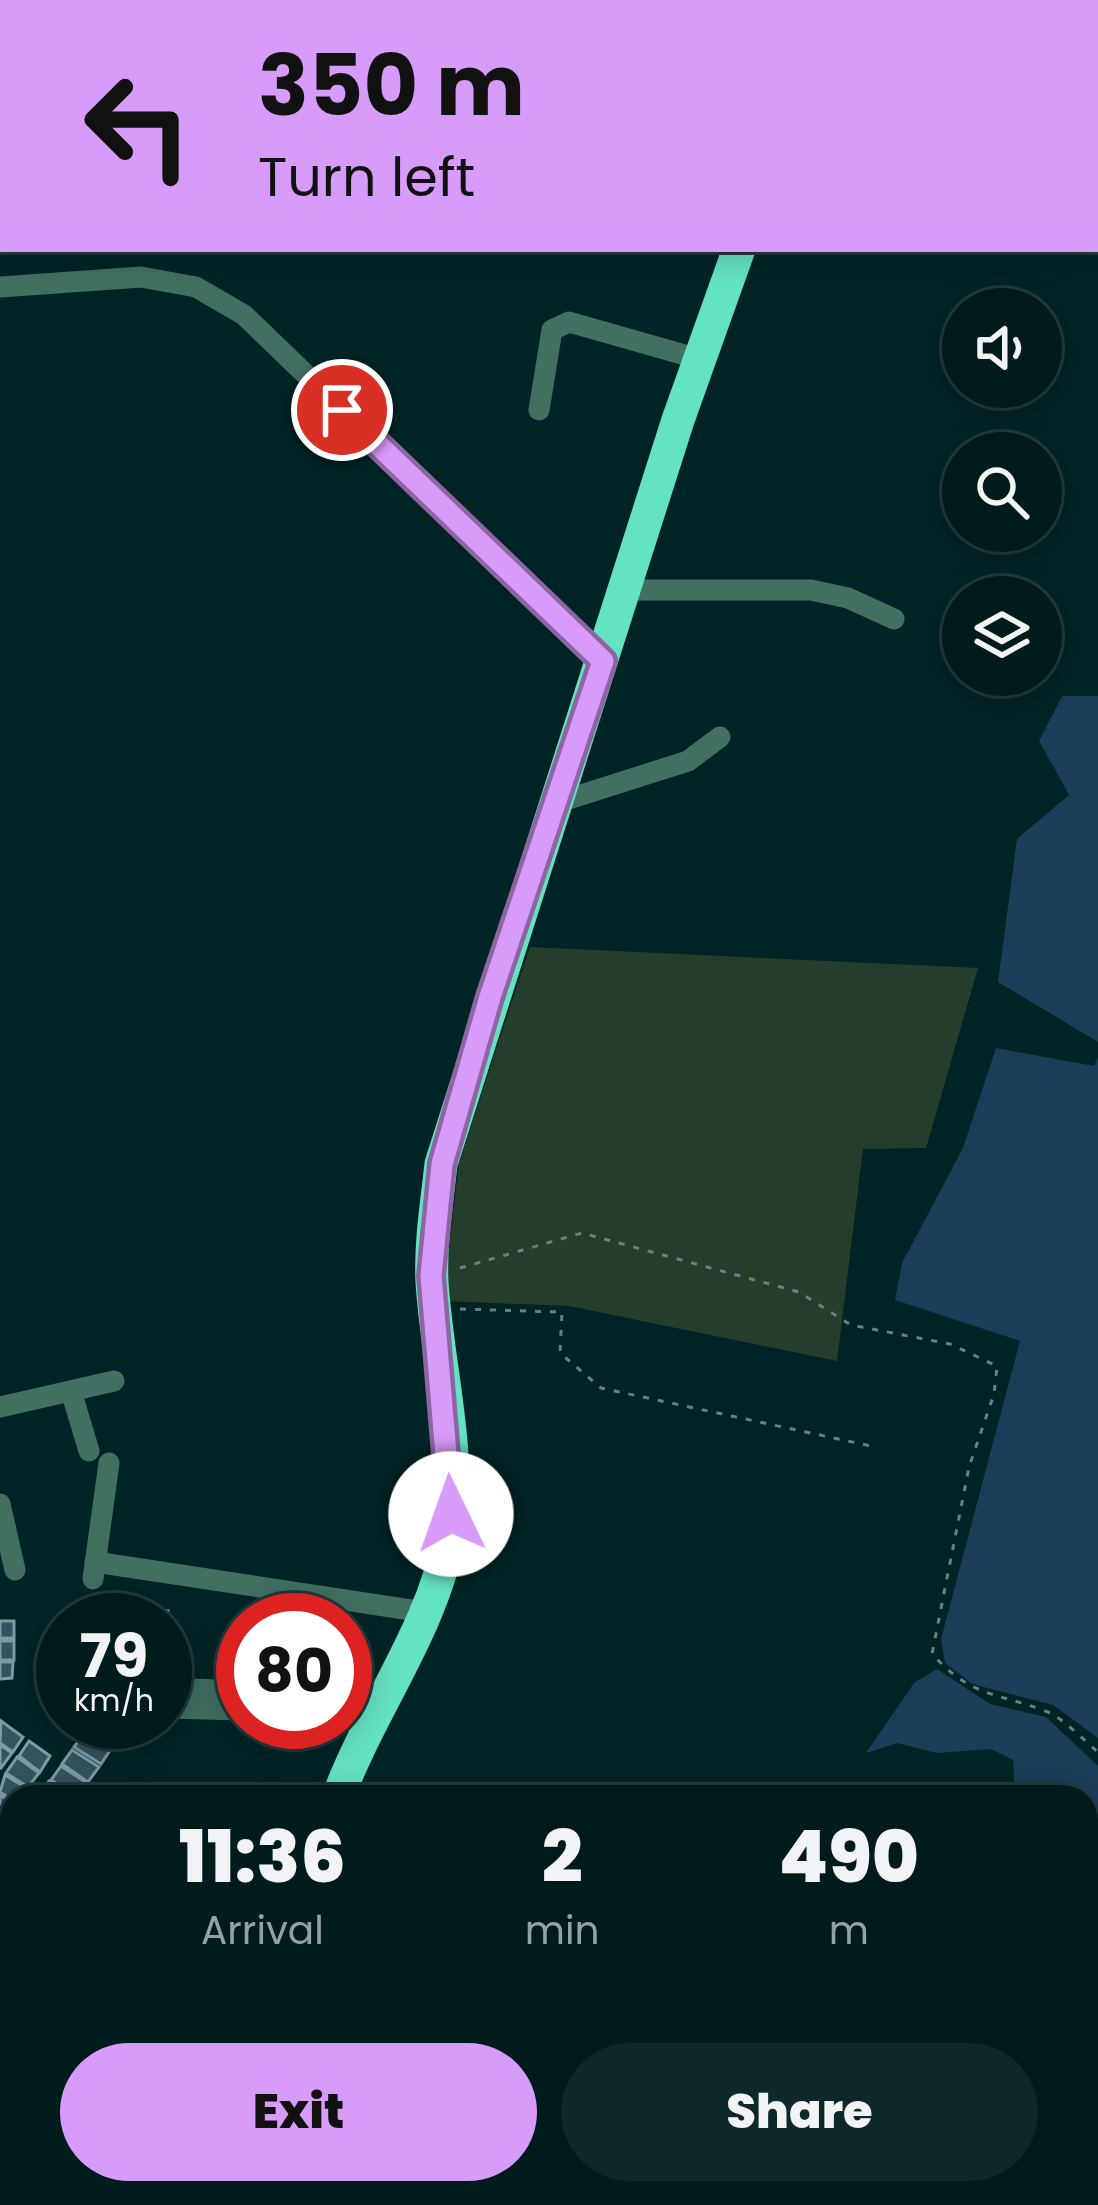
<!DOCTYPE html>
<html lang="en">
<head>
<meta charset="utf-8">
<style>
	:root { --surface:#001b1c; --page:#0e2829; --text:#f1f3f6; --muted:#95a1a3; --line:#22393b; --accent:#d79bf9 }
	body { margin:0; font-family:Poppins,sans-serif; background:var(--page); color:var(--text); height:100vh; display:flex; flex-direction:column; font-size:45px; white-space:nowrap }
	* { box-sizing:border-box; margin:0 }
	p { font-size:39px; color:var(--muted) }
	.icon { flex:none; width:66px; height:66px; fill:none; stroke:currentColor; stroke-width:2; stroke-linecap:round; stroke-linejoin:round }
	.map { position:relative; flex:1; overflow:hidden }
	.sheet { position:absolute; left:0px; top:1785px; width:1098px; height:420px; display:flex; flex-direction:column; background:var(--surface); border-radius:36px 36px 0 0; box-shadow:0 6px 30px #0003,0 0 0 3px var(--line) }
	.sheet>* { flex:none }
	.hud { position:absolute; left:0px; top:0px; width:1098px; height:252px; box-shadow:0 6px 30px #0003,0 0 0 3px var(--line); background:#d79bf9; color:#111; overflow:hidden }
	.tools { position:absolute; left:942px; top:288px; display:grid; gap:24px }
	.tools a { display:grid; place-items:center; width:120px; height:120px; border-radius:50%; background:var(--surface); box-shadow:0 6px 30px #0003,0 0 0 3px var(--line); font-size:60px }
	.speed { position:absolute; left:36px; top:1593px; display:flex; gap:24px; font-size:60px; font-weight:700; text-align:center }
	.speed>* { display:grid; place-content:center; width:156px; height:156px; border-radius:50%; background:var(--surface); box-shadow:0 6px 30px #0003,0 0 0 3px var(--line); line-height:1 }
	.speed small { font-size:30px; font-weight:400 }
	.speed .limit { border:18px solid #d22; background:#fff; color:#111 }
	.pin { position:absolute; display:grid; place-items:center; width:102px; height:102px; color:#fff; margin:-51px; border:6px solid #fff; border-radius:50%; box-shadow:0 3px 12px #0007 }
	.me { position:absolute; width:132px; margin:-66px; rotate:357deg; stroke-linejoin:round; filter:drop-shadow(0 0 9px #0008) }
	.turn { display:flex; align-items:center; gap:42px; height:252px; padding:0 60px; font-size:54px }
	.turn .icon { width:156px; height:156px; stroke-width:2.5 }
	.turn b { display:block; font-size:84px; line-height:102px }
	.eta { display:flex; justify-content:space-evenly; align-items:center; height:204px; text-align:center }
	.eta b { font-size:72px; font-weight:800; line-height:84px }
	.cta { display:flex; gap:24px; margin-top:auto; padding:24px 60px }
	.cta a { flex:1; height:138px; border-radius:72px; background:var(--accent); color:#111; font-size:48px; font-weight:800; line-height:138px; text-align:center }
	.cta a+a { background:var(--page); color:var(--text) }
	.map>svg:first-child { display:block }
	.green { fill:#253e2b }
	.water { fill:#1a3d58 }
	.building { fill:#33535d; stroke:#7a9ca7; stroke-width:3 }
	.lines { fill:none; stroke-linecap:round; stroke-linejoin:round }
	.path { stroke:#668182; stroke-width:3; stroke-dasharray:6 9; stroke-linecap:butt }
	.minor { stroke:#416f62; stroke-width:21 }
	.highway { stroke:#64e3c3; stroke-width:33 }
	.route-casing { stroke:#8c65a2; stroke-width:30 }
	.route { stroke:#d79bf9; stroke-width:21 }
</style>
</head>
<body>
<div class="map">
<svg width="1098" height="2205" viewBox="0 0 1098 2205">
	<rect width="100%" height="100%" fill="#002425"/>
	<path class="green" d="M530,947L978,968L926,1148L863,1149L837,1361L569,1306L443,1301L459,1163Z"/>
	<path class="water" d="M1062,696H1098V1042L998,982L1017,839L1069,795L1039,741Z
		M996,1048L1094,1066L1098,1057V1738L1053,1705L972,1684L945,1663L941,1639L1020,1341L895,1300L902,1263L963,1148Z
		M937,1669L990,1704L1046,1717L1098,1766V1998L1086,1999V1797H1015L1013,1760L991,1749L937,1753L897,1743L866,1753L914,1683Z"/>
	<path class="building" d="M141,1609L168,1611L167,1629L165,1620H140Z
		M0,1621H14V1638H0Z
		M0,1641H14V1660H0Z
		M0,1662H13L12,1678L0,1679Z
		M1,1721L23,1737L13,1752L0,1743Z
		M91,1722H105L122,1733L112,1748L86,1731Z
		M85,1732L111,1749L101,1764L74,1747Z
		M29,1741L50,1756L40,1772L19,1756Z
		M0,1745L12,1753L1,1768L0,1767Z
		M72,1750L99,1767L88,1782L62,1764Z
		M17,1757L39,1773L28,1787L6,1773Z
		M61,1766L87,1783L77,1797L51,1780Z
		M5,1775L28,1789L23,1797L12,1800L0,1792Z
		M49,1781L73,1797L39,1796Z
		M0,1795L12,1803L5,1820L0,1816Z
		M5,1846L12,1851V1875L0,1866Z
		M0,1867L12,1876L6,1895L0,1890Z"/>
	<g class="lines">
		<path class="path" d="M460,1268L582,1233L799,1292L851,1325L950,1344L997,1366L994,1394L969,1467L932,1654C972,1697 993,1692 1043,1710C1063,1717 1082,1739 1098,1752
			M460,1309L562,1312L560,1353L601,1388L871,1446"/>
		<path class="minor" d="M125,3L126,0
			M1095,178L1098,179
			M0,287L141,277L196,287L244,315L603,661
			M539,410L552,330L569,322L699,359
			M625,590H811L848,598L894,619
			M556,803L688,761L720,737
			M71,1391L89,1451
			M0,1407L114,1381
			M0,1504L15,1570
			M95,1562L424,1612
			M93,1579L109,1463
			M165,1688L243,1691
			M345,1700L373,1712
			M165,1708L243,1710
			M1086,2006L1098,2008
			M1086,2136L1098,2140
			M520,2205L523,2193
			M727,2205L730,2193
			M1047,2205L1051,2193"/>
		<path class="highway" d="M828,3L829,0
			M338,1797C370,1710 433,1628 449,1537C463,1456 437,1364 432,1282C430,1243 437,1202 441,1164L678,420L739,249
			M254,2205L257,2193"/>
	</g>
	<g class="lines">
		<defs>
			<path id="route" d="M342,410L603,661L490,997L442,1164L431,1276L451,1514"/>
		</defs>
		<use href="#route" class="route-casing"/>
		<use href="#route" class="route"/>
	</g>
</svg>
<div class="tools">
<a><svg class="icon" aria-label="sound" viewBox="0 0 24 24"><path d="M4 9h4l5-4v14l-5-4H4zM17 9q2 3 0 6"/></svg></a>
<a><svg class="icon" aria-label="search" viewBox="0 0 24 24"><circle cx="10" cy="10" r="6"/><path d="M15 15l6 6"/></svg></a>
<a><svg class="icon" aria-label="layers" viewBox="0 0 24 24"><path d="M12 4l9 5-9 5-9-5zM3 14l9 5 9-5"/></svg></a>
</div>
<div class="speed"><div>79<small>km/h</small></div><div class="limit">80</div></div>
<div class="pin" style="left:342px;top:410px;background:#d93025"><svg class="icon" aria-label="arrive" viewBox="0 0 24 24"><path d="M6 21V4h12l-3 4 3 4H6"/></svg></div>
<svg class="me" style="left:451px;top:1514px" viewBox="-20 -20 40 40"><circle r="19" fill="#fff"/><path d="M0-13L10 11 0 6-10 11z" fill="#d79bf9"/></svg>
<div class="hud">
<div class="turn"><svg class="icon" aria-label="left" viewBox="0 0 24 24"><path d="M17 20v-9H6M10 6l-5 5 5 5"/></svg><div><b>350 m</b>Turn left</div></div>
</div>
<section class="sheet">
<div class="eta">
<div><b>11:36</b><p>Arrival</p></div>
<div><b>2</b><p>min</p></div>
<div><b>490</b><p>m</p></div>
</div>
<div class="cta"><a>Exit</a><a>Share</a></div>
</section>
</div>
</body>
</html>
